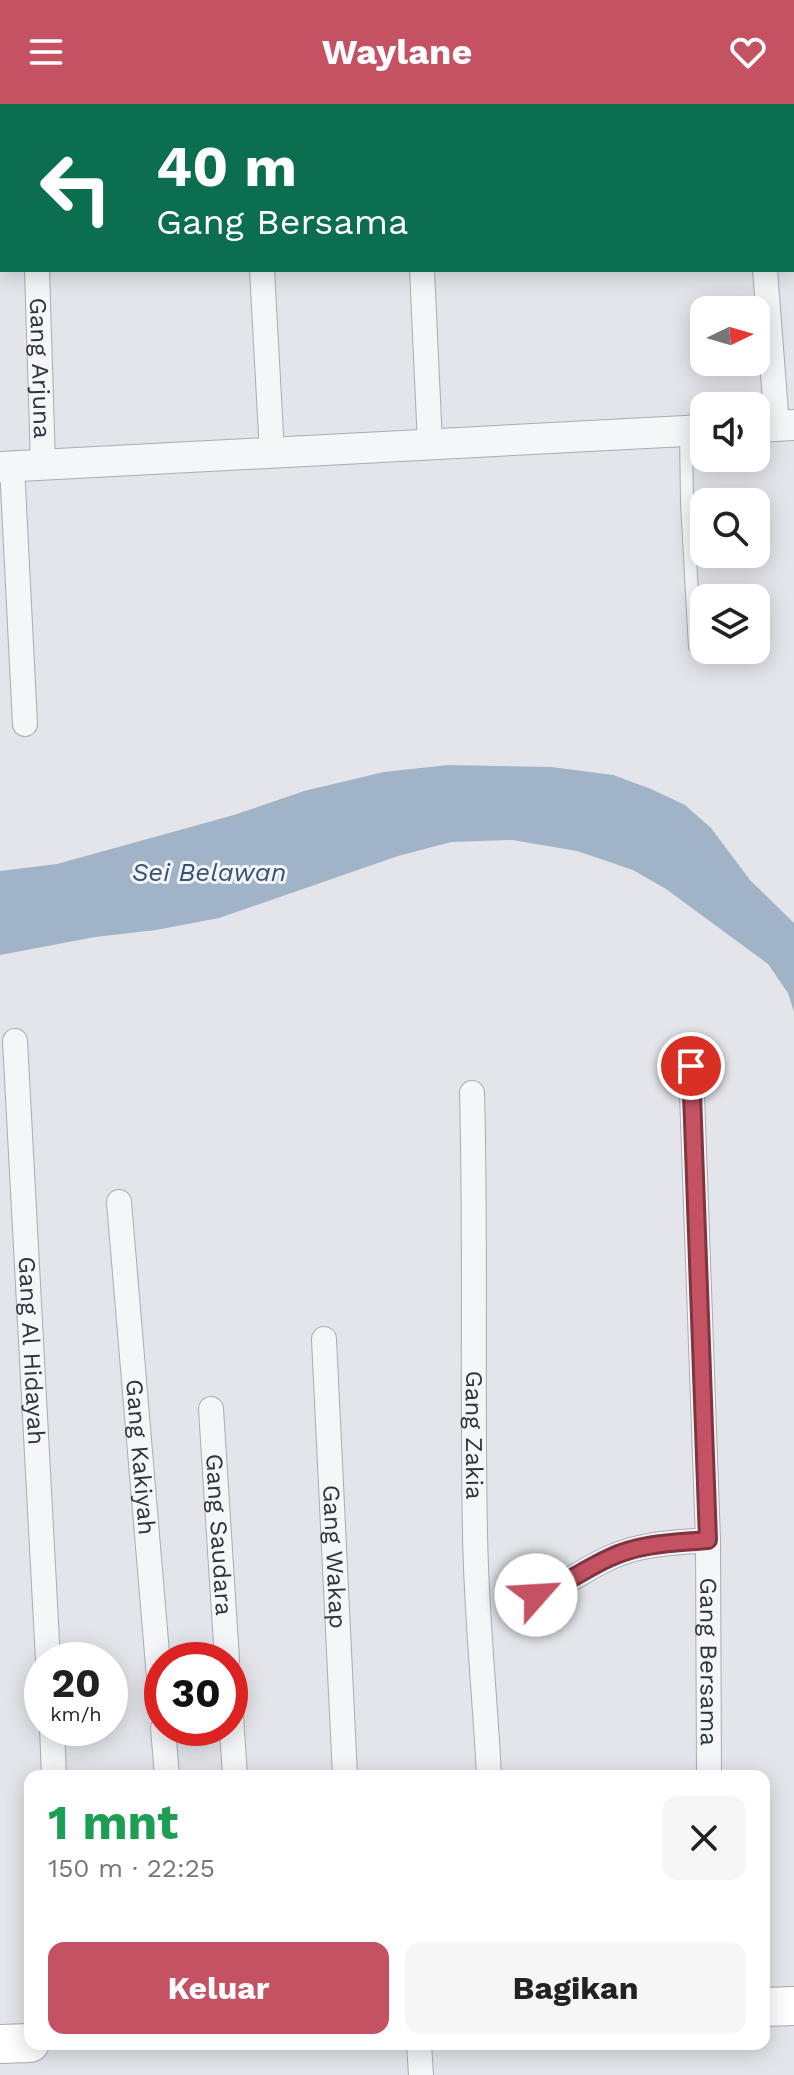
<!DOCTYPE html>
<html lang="id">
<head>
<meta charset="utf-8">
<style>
	:root { --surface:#fff; --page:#f6f6f6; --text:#222; --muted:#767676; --accent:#c45263 }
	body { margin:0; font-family:"Work Sans",sans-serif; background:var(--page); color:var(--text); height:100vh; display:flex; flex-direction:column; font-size:30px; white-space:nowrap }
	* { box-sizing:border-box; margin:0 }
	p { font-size:26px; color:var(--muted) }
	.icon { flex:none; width:44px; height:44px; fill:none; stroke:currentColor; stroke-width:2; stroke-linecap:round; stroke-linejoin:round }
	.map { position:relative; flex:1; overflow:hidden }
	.sheet { position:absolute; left:24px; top:1666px; width:746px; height:280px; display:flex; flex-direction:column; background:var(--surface); border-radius:16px; box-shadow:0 4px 20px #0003 }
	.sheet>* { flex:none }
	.top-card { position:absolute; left:0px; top:0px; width:794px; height:168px; box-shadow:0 4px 20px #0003; background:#0b6e4f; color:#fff; overflow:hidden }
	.needle { width:52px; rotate:85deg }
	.buttons { position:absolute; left:690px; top:192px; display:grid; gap:16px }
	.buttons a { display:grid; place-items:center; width:80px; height:80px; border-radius:16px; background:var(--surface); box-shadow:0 4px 20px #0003; font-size:40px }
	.speed { position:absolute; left:24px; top:1538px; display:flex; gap:16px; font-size:40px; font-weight:700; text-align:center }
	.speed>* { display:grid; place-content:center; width:104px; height:104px; border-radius:50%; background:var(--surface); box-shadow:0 4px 20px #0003; line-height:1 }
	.speed small { font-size:20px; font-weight:400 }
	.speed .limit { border:12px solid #d22; background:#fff; color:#111 }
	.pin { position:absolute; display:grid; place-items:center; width:68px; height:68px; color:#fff; margin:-34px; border:4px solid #fff; border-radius:50%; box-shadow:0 2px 8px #0007 }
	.me { position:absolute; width:88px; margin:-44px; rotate:64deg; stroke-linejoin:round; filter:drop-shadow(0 0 6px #0008) }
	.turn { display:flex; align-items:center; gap:28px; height:168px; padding:0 24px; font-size:36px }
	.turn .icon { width:104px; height:104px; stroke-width:2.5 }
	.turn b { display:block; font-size:56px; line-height:68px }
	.round { display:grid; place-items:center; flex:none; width:84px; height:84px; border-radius:16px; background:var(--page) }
	.headline { display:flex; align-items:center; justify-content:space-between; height:136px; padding:0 24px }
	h1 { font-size:48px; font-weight:700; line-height:60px; color:#1e9e55 }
	.primary-button { display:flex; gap:16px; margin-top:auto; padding:16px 24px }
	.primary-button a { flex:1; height:92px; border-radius:16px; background:var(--accent); color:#fff; font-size:32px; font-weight:700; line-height:92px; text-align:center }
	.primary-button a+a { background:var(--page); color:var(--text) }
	header { display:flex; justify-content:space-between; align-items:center; height:104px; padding:0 24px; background:var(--accent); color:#fff; font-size:36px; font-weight:700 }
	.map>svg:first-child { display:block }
	.water { fill:#a1b3c7 }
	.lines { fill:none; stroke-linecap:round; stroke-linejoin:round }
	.service-casing { stroke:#a8acb4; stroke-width:14 }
	.minor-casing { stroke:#a8acb4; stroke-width:26 }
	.tertiary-casing { stroke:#a8acb4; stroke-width:32 }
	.primary-casing { stroke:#a3aab5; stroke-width:40 }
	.service { stroke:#f5f6f8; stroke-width:12 }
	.minor { stroke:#f5f6f8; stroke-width:24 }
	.tertiary { stroke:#f5f6f8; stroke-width:30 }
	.primary { stroke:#fff; stroke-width:38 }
	.route-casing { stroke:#7f3540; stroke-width:20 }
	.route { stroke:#c45263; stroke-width:14 }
	.labels { text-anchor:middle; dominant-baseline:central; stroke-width:6; stroke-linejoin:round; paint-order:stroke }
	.street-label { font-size:24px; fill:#2c3341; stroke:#f2f4f7 }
	.water-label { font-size:26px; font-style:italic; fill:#395271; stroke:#f2f4f7 }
</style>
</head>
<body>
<header><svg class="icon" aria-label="menu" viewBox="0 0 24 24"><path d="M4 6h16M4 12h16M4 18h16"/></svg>Waylane<svg class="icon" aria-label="heart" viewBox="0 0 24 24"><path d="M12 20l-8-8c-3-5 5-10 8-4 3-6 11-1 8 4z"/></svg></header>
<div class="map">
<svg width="794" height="1971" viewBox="0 0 794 1971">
	<rect width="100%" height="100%" fill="#e3e5ea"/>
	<path class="water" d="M448,661L551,663L613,671L651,685L685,701L711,724L750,776L794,819V908L788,889L768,860L666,785L633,766L577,747L512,736L451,738L398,752L219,814L156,826L95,833L0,851V767L57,760L234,711L304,687L384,668Z"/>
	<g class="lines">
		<defs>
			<path id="service" d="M686,327L687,399L695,543"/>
			<g id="minor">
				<path d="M29,0V2"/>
				<path d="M331,0V2"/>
				<path d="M752,0V2"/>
				<path id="s1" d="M37,166L43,360"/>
				<path d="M262,166L272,349"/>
				<path d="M422,166L430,340"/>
				<path d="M765,166L777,322"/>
				<path d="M12,362L25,620"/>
				<path id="s2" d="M15,937L48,1556"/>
				<path id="s3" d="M691,962L708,1436L709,1672"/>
				<path id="s4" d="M472,989C476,1135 472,1282 475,1428C476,1509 485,1591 489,1672"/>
				<path id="s5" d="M119,1098L162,1609"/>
				<path id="s6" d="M324,1235L345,1672"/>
				<path id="s7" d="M211,1305L227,1556"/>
				<path d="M536,1491C562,1483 585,1465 609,1454C641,1439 674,1439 708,1436"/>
				<path d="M230,1596L235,1672"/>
				<path d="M52,1624L54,1672"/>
				<path d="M163,1624L167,1672"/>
				<path d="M419,1940L421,1971"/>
			</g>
			<path id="tertiary" d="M756,323L794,321
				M0,363L704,326"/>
			<path id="primary" d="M764,1903L794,1902
				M0,1940L30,1939"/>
		</defs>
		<use href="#service" class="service-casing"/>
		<use href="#minor" class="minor-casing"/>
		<use href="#tertiary" class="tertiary-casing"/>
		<use href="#primary" class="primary-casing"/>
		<use href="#service" class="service"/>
		<use href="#minor" class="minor"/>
		<use href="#tertiary" class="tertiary"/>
		<use href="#primary" class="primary"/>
	</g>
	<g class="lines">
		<defs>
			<path id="route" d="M536,1491C562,1482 585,1465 609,1454C641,1439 674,1439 708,1436L691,962"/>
		</defs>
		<use href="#route" class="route-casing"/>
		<use href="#route" class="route"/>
	</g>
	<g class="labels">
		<g class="street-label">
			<text stroke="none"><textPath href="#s1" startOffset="98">Gang Arjuna</textPath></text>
			<text stroke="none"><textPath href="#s2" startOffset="310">Gang Al Hidayah</textPath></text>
			<text stroke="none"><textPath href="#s4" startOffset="342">Gang Zakia</textPath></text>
			<text stroke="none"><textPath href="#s5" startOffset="256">Gang Kakiyah</textPath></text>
			<text stroke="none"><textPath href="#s7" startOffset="126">Gang Saudara</textPath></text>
			<text stroke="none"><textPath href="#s6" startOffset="218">Gang Wakap</textPath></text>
			<text stroke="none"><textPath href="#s3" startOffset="596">Gang Bersama</textPath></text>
		</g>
		<g class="water-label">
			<text x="209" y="768">Sei Belawan</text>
		</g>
	</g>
</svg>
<div class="buttons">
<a><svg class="needle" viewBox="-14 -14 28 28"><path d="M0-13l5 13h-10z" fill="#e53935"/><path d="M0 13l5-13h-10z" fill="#767676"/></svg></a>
<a><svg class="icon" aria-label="sound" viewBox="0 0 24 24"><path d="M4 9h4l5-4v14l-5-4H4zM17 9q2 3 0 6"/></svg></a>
<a><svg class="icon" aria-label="search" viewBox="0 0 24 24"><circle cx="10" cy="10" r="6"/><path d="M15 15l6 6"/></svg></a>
<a><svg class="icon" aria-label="layers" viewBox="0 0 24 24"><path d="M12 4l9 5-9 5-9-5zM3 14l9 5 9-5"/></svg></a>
</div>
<div class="speed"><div>20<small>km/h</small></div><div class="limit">30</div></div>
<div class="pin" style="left:691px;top:962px;background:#d93025"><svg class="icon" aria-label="arrive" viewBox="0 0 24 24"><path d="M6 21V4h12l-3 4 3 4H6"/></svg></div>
<svg class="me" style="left:536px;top:1491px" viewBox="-20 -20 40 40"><circle r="19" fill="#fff"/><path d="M0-13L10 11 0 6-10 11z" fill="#c45263"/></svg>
<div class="top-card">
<div class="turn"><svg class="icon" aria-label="left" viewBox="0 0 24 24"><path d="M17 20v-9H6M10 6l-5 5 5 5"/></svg><div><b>40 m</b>Gang Bersama</div></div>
</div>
<section class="sheet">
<div class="headline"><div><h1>1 mnt</h1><p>150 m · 22:25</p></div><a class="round"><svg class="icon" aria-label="close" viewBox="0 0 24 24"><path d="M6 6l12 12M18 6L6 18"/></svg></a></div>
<div class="primary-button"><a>Keluar</a><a>Bagikan</a></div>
</section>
</div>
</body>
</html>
